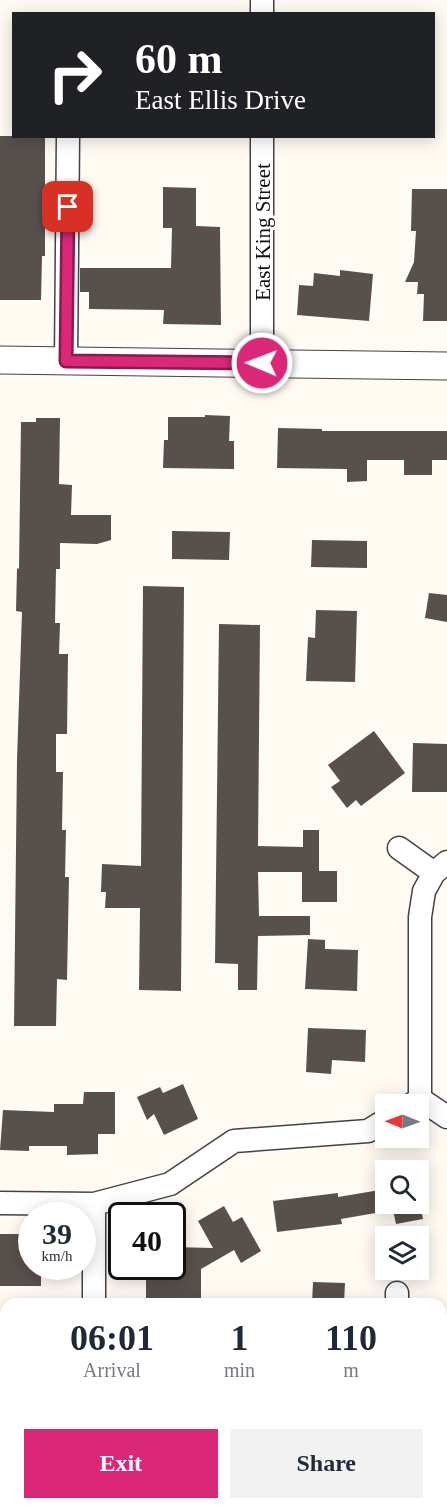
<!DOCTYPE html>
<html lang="en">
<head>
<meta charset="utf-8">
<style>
	:root { --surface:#fff; --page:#f2f2f3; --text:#1f2937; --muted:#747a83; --accent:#db2777 }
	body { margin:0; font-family:Georgia,serif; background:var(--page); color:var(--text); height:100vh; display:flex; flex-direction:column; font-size:22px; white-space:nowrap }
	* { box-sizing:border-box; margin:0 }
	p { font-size:20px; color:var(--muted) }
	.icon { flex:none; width:33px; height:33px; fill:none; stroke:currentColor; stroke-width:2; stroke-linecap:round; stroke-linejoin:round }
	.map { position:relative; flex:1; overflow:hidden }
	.details { position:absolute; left:0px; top:1298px; width:447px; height:212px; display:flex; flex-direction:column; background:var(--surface); border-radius:18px 18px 0 0; box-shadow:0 3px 15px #0003 }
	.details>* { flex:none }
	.banner { position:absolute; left:12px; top:12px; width:423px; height:126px; border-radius:0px; box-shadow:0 3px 15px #0003; background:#202124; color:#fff; overflow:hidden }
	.needle { width:39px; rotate:271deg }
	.fabs { position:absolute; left:375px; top:1094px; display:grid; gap:12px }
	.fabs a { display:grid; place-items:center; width:54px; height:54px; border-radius:0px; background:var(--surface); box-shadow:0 3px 15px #0003; font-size:30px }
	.speed { position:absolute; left:18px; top:1202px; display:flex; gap:12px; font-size:30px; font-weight:700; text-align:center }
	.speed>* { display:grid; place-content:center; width:78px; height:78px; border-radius:50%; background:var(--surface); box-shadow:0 3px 15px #0003; line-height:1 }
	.speed small { font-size:15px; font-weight:400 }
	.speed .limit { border:3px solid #111; border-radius:9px; background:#fff; color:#111 }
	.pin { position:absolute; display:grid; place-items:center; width:51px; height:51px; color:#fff; margin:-26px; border-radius:12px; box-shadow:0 3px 9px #0006 }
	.me { position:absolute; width:66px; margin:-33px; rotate:271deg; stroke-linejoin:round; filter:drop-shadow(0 0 4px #0008) }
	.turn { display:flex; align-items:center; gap:21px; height:126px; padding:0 24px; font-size:27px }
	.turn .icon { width:78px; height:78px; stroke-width:2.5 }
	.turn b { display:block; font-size:42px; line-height:51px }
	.eta { display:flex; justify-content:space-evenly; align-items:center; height:102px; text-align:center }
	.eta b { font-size:36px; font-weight:600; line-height:42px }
	.primary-button { display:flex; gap:12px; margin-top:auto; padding:12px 24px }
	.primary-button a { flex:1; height:69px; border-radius:0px; background:var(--accent); color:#fff; font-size:24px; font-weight:600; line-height:69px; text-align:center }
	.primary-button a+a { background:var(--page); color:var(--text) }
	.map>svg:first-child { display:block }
	.building { fill:#58504c }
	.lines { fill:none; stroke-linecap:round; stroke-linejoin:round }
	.minor-casing { stroke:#434343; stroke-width:25 }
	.tertiary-casing { stroke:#434343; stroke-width:29 }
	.minor { stroke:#fff; stroke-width:22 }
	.tertiary { stroke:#fff; stroke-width:27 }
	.route-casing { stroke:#8e194d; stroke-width:15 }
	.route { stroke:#db2777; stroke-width:10 }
	.labels { text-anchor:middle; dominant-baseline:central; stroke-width:6; stroke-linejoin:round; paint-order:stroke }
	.street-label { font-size:21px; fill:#101010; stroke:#fff }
</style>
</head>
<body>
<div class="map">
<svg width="447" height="1508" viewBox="0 0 447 1508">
	<rect width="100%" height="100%" fill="#fffbf3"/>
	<path class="building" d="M0,136H45V256H42L41,300H0Z
		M163,187L196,188V226L220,227L221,325L163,324L164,310L89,309V292H80V268H171L172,228H163Z
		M412,189H447V321H423L424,294H417L418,282H405L414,262L416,231H411Z
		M340,270L373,274L369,321L297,315L299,285L313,286L314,273L340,276Z
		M205,415L230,416L229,441H234V469L163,468L164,440H168V417H205Z
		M36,418H60L59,484L72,485L71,515H111V540L97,544L60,543V569H56L55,623H60L59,654H68L67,734H56V772H63L62,830H66L65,877H69L67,980L57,979L56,1026H14L17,760L22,612L16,611L17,568L19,569L21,422H36Z
		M278,428L322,429V431H447V460H432V475H404V460H367V481L347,482V469L277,468Z
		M172,531L230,532L229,560L172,559Z
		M312,540L367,541V568L311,567Z
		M143,586L184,587L181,991L139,990L140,908H105L106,892H101L102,864L141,866Z
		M429,593L447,595V622L425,618Z
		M316,610L357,611L355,682L306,681L308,637L315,638Z
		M219,624L260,625L258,846L303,847V830H319V871H337V902H302V872H258L259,916H310V935L258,936L257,990H238V964L215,963Z
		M374,731L405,773L361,806L356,800L347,808L331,787L340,781L328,765Z
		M413,743L447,744V792H412Z
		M308,939L325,940V949L358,950L357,991L305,989Z
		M308,1028L366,1030L365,1062L332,1060L331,1074L306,1072Z
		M183,1084L198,1119L164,1135L154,1114L147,1120L137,1097L160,1087L163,1093Z
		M84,1092H115V1134H98V1154L67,1155V1146H29V1151L0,1150L3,1110L54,1112V1104H83Z
		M386,1183V1203H418V1194L423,1219L396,1224L393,1210L341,1219L342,1224L277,1232L273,1201L338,1193V1197L380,1190L379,1184Z
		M224,1206L233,1222L242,1217L261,1251L241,1263L234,1250L201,1269V1304H146V1266H172V1247L213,1248L198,1221Z
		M0,1234H31L32,1266H41V1286H0Z
		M313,1282L345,1283L344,1304H312Z"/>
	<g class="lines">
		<defs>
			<path id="minor" d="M262,0V14
				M66,361L68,136
				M262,363V136
				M399,848L434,873L447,862
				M420,1099V917L424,891L434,873
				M412,1104L420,1099L447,1117
				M0,1203L94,1204L170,1184L234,1141L368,1131L386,1120
				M94,1304V1204
				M397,1304V1293
				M92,1508V1503
				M393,1508V1503"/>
			<path id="tertiary" d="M0,360L447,366"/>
		</defs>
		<use href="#minor" class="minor-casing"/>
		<use href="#tertiary" class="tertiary-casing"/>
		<use href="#minor" class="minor"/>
		<use href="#tertiary" class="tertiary"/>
	</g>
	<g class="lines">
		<defs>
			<path id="route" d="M68,207L66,361L262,363"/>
		</defs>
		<use href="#route" class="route-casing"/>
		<use href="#route" class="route"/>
	</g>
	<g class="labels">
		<g class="street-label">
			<text transform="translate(263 232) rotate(-90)">East King Street</text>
		</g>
	</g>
</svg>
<div class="fabs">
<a><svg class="needle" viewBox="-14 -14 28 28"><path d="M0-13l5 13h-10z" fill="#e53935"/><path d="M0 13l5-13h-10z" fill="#747a83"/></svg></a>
<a><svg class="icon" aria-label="search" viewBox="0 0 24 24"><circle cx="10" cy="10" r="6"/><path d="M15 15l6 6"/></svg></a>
<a><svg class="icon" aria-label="layers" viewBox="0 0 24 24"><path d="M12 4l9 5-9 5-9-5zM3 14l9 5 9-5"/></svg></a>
</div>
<div class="speed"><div>39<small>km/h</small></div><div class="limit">40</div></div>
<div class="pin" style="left:68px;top:207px;background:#d93025"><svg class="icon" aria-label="arrive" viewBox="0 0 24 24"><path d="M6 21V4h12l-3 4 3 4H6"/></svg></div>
<svg class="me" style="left:262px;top:363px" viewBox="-20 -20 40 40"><circle r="17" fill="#db2777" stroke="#fff" stroke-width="3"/><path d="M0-11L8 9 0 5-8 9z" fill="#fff"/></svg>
<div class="banner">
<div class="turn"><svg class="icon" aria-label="right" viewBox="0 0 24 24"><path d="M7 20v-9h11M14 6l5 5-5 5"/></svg><div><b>60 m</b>East Ellis Drive</div></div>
</div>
<section class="details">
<div class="eta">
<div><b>06:01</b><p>Arrival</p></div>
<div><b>1</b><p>min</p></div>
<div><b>110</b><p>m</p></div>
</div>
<div class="primary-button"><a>Exit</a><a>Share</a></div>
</section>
</div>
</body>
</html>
